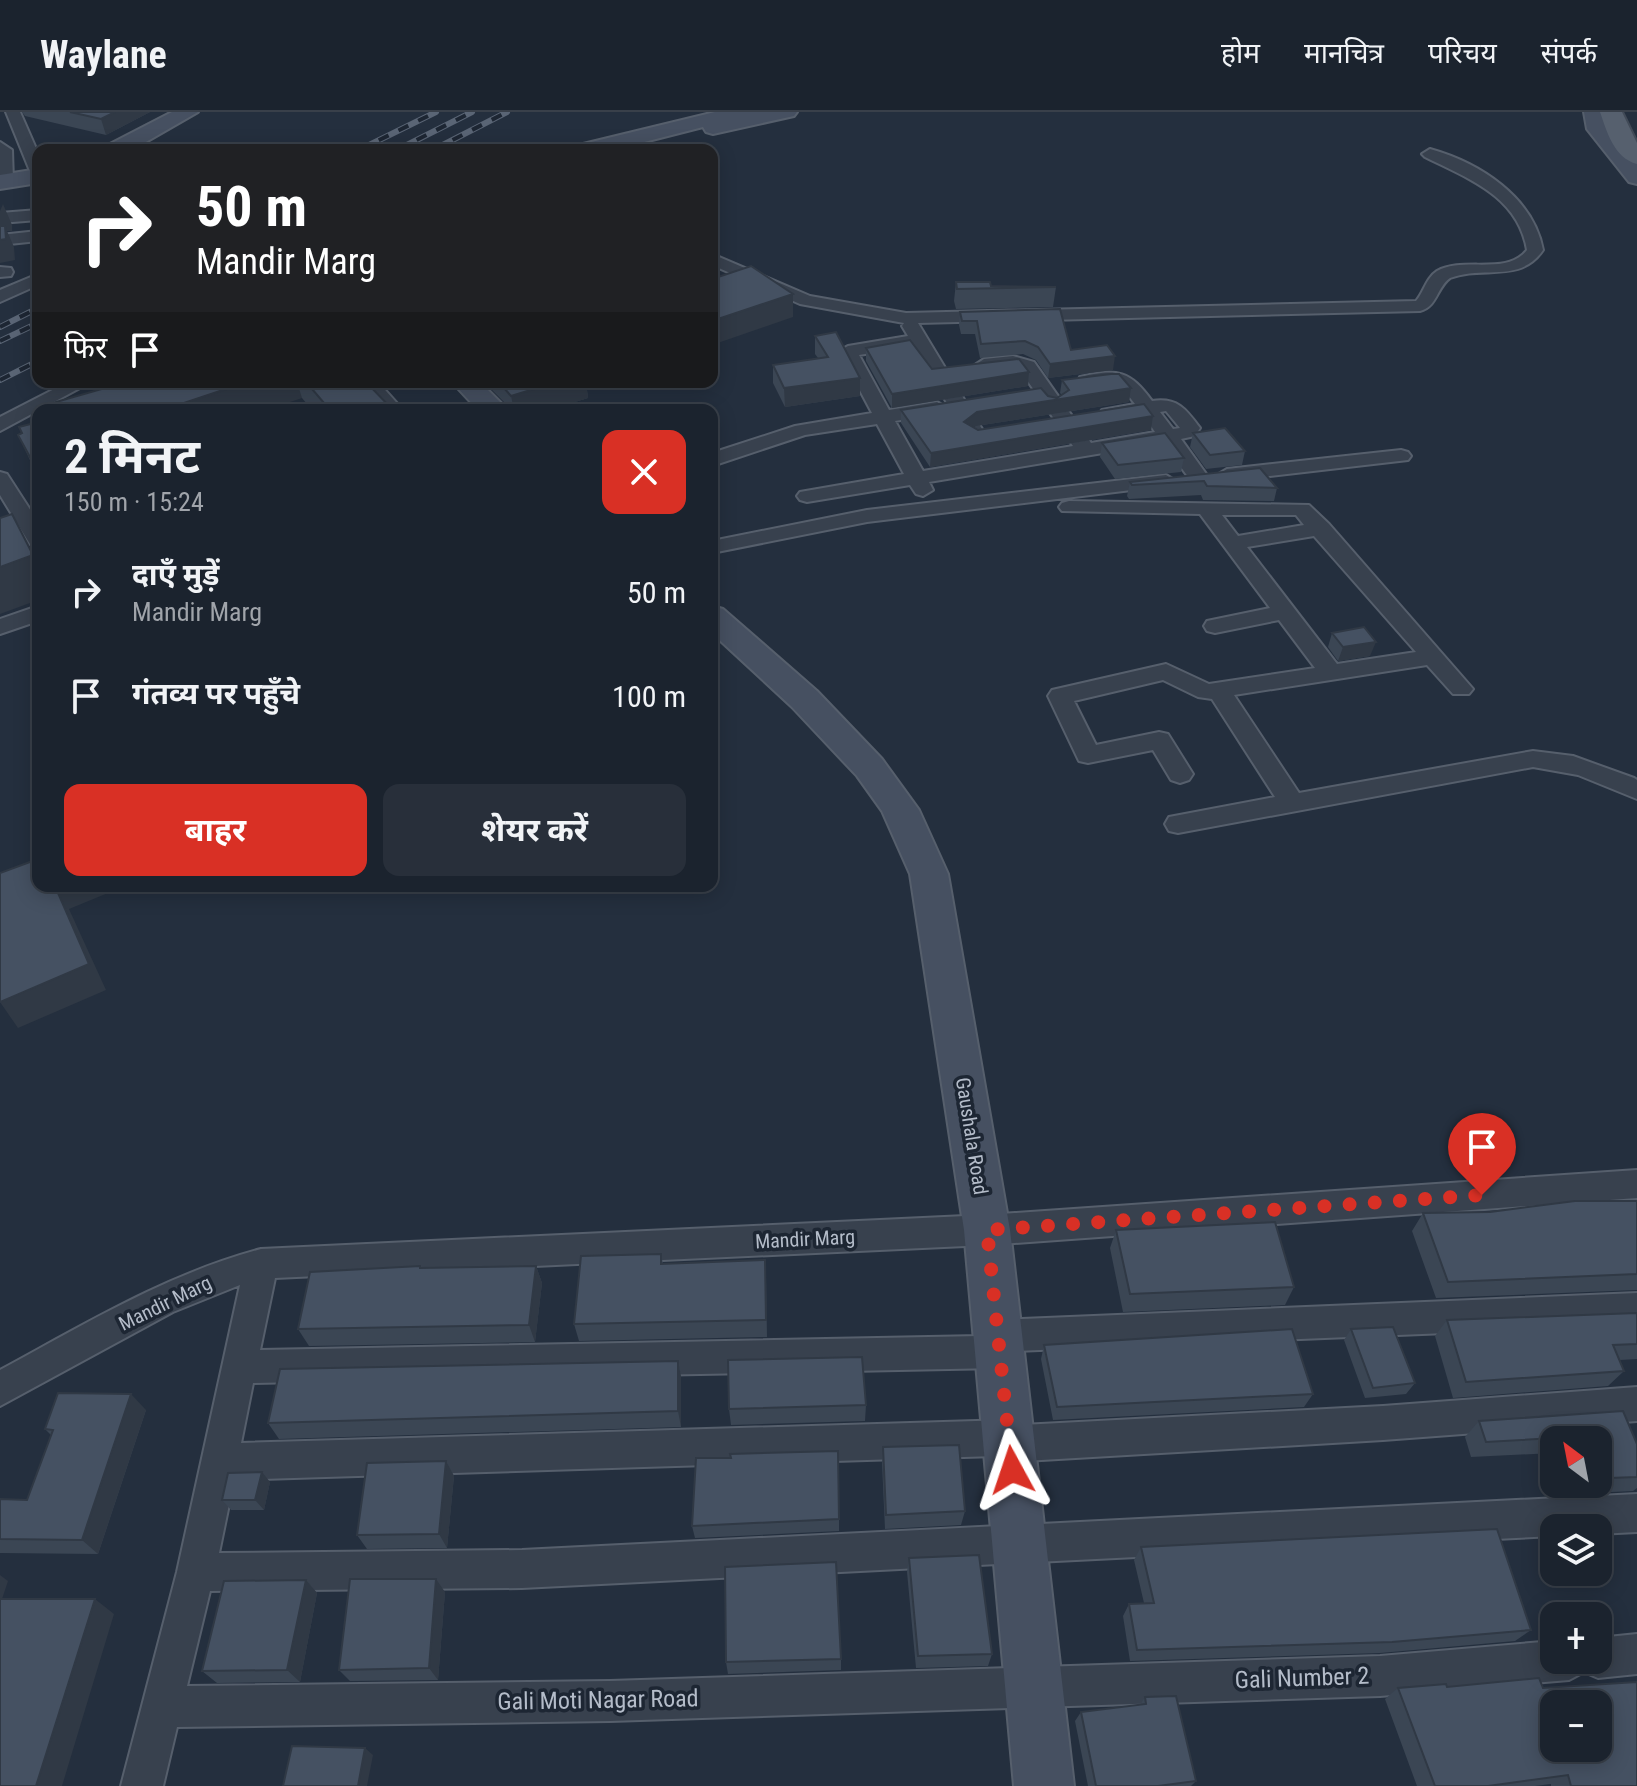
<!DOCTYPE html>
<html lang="hi">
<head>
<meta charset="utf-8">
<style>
	:root { --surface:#1b232e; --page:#282f3a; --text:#f1f3f6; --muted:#a0a4aa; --line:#39404a; --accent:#d93025 }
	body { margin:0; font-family:"Roboto Condensed","Noto Sans Devanagari",sans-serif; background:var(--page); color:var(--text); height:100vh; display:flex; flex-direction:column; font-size:30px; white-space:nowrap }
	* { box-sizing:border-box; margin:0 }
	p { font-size:26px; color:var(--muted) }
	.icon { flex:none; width:44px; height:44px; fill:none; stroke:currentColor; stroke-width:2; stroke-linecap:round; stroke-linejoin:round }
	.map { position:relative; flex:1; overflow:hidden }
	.panel { position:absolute; left:32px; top:292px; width:686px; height:488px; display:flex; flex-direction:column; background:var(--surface); border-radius:16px; box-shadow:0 4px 20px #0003,0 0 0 2px var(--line) }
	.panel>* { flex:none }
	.guide { position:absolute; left:32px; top:32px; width:686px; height:244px; border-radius:16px; box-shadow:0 4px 20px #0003,0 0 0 2px var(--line); background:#202124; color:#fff; overflow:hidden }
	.needle { width:52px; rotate:328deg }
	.tools { position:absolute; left:1540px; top:1314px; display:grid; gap:16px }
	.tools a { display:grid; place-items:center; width:72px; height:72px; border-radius:16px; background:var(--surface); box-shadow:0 4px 20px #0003,0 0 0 2px var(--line); font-size:40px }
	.pin { position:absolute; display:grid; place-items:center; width:68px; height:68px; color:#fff; margin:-82px -34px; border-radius:50% 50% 50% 0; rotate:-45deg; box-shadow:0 0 8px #0007 }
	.pin .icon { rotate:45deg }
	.me { position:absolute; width:88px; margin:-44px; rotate:355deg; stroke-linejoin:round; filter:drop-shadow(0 0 6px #0008) }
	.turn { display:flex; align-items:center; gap:28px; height:168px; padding:0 32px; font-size:36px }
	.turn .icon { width:104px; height:104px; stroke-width:2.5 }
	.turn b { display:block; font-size:56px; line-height:68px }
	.then { display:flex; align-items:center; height:76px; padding:0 32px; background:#0003; gap:16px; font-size:30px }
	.round { display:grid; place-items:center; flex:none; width:84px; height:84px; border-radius:16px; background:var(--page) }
	.summary { display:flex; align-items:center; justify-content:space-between; height:136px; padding:0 32px }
	h1 { font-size:48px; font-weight:700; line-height:60px }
	.button { display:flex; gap:16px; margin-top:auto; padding:16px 32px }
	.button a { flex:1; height:92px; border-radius:16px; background:var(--accent); color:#fff; font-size:32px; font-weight:700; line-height:92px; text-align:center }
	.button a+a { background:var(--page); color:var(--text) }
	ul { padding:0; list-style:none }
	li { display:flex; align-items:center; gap:24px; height:104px; padding:0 32px }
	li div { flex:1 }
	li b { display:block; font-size:30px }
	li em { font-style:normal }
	header { display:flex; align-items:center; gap:48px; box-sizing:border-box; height:112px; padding:0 40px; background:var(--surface); border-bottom:2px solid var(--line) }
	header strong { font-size:38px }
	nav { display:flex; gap:44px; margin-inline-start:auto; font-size:28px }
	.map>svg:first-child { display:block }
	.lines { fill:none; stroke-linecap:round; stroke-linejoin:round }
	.street-casing { stroke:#565f6c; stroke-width:4 }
	.secondary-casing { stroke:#565f6c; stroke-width:4 }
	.primary-casing { stroke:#414a57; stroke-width:4 }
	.street { fill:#38414e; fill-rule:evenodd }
	.secondary { fill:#465061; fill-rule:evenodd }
	.primary { fill:#56606e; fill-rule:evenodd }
	.rail-casing { stroke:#5a6575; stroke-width:6 }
	.rail { stroke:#1d2633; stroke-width:4; stroke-dasharray:11; stroke-linecap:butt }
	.wall { fill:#3b4654 }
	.shaded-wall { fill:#303945 }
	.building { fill:#455162; stroke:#303945; stroke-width:2; fill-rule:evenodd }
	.route { stroke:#d93025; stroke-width:14; stroke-dasharray:0 25.2 }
	.labels { text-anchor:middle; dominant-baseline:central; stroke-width:7; stroke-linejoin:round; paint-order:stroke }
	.street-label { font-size:20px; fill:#b4bcc9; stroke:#1d2633 }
	.near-street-label { font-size:24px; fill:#b4bcc9; stroke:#1d2633 }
</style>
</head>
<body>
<header>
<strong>Waylane</strong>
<nav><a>होम</a><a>मानचित्र</a><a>परिचय</a><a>संपर्क</a></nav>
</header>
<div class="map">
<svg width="1637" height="1674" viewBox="0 0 1637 1674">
	<rect width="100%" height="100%" fill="#242f3e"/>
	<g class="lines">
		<defs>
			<path id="street" d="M6,0H20L38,41V64L30,59Z
				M0,30L12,38L13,69L5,74L0,72Z
				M1430,37C1480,51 1533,85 1543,138C1520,172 1483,153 1450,166C1437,175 1437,195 1420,199L918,211L985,322L975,328L965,322L914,234L859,243L889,298L937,290L947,296L937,302L895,309L923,359L1073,334L1020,258C1005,254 986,264 975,253L984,247L1013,244L1034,250L1091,331L1155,320L1143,302L1102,306L1099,302L1102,298L1135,292C1113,262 1110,280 1080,273L1078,269L1080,265C1118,256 1130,259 1152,289C1177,285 1186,297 1200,316L1195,324L1181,327L1209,366L1206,370H1192L1163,331L929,370L933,378L923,384L916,382L910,373L807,390L800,388L797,384L800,380L904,362L877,312L805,323L712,354V341L795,314L872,301L839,239L848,234L908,224L902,214L904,211L800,192L712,153V142L810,184L906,201L1416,189C1424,180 1426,166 1437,159C1464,144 1507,164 1527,138C1518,84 1469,67 1425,45L1422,42ZM1166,299L1180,316L1173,317L1160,300Z
				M38,98V108L0,111V101Z
				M38,119V129L0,133V123Z
				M0,155L11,156L13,160L11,164L0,165Z
				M38,162V173L0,190V178Z
				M68,270H91L0,319V305Z
				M359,270H378L403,298H383Z
				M1401,338L1408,340L1411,344L1408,348L1227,369L1217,363L1227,357Z
				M0,360L7,362L38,410V433L30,432L0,383Z
				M1166,363L1176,369L1173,373L867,410L712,441V429L867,398Z
				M1069,389L1309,393L1329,412L1473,577L1469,582H1453L1427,553L1234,583L1299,681L1533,639L1573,644L1634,666L1637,668V687L1578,663L1533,655L1178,721L1169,719L1165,712L1169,705L1275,685L1212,587L1198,585L1163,568L1074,589L1096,633L1159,620L1168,622L1193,662L1189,668L1180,671L1171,668L1153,638L1088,651L1079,649L1048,584L1052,578L1166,552L1209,572L1315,556L1279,508L1215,521L1207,519L1204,514L1207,509L1270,496L1200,402L1062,399L1059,395L1062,391ZM1222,403H1296L1304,413L1238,424ZM1314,424L1416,540L1337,552L1247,435Z
				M38,494V509L0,522V507Z
				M1637,1058V1086L987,1133L275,1166L260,1238L980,1224L985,1213L997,1208L1637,1181V1213L1016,1239L1011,1252L999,1256L253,1271L241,1331L1009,1308L1022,1313L1383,1294L1637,1275V1309L1383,1328L1009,1350L996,1344L234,1368L219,1441L522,1438L1637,1382V1420L1598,1422V1416H1554V1424L522,1476L210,1479L187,1574L610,1569L1380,1544L1554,1529V1548H1598V1526L1637,1522V1562L1598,1566L1584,1560L1569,1568L1380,1584L610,1609L177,1615L163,1674H121L177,1460L240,1173L173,1200L0,1294V1258C85,1212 167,1162 261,1137L987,1103Z"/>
			<path id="secondary" d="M172,0H198L132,38H105L108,33Z
				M715,0H797L794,4L713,22L706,20L703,15L613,38H576L579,33Z
				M1584,0H1604L1607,16L1637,51V72L1629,70L1587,17Z
				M38,57V71L0,77V63Z
				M452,270H480L508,298H478Z
				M712,494L723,497L817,579L882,647L919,698L948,762L1010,1118L1074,1674H1014L964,1118L910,762L882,699L857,664L792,595L712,521Z"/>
			<path id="primary" d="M1600,0H1622L1637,31V52C1614,46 1607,20 1600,0Z"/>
		</defs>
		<use href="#street" class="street-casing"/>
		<use href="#secondary" class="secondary-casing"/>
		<use href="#primary" class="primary-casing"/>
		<use href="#street" class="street"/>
		<use href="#secondary" class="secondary"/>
		<use href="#primary" class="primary"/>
		<defs>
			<path id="rail" d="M359,38L436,0
				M397,38L472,0
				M433,38L507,0
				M0,215L38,196
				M0,229L38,211
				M0,268L38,249"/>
		</defs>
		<use href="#rail" class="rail-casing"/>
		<use href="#rail" class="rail"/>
	</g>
	<path class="wall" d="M22,0H150L106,23L25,4Z
		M956,170L991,174L1056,175L1053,195L956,197L954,189Z
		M960,200L1071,238L1113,258L1048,266L1036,248L1023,242L980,246L975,222H961L959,213Z
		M815,224L860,266V284L785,295L773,271V253L818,246L815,242Z
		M866,236L932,257L1029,260L1028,274L892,296L866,249Z
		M1062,268L1131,276L1129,290L976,314L973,316L978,318L1153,304L1151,318L930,355L901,311V298L1048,284L1057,286L1062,283L1060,281Z
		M125,270H366L393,298H312L302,286L59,297L56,290Z
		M484,270H586L588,286L549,298H508L507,293Z
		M38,310V365L18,323L22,321L19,315Z
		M1193,321L1245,339L1242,353L1206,357L1190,335Z
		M1102,331L1184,346L1181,360L1115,367L1100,345Z
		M1260,356L1277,376L1274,389L1203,388L1201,383L1129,387L1127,384L1130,370Z
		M1332,521L1370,544L1338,549L1328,535Z
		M1637,1089V1178L1436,1186L1412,1119L1423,1101L1490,1100Z
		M1116,1118L1294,1175L1285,1193L1123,1200L1110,1136Z
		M661,1142L663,1152L766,1165L767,1225L579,1229L574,1212Z
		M536,1154L542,1171L535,1230L309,1234L298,1217L421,1156Z
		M1637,1201V1247L1620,1248L1624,1259L1608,1274L1453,1286L1435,1224L1447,1208Z
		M1351,1217L1415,1271L1406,1282L1365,1286L1344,1228Z
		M1044,1233L1313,1282L1304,1295L1053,1308L1041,1247Z
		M678,1249L681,1265V1315L279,1327L268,1311Z
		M866,1293L865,1309L731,1313L729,1297Z
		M146,1298L98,1442L0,1441V1387L27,1388L51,1323L45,1317Z
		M1623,1299L1637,1332V1376L1633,1379L1591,1381L1588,1372H1598V1328H1554V1341L1471,1345L1465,1325L1479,1309Z
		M883,1335L965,1399L961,1413L885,1417L882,1351Z
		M446,1349L454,1364L447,1436L367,1437L357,1423Z
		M270,1370L264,1398H231L222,1388Z
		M839,1407V1419L695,1426L692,1414Z
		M1141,1435L1531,1518L1515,1529L1380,1541L1130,1549L1123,1504L1129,1492L1144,1491L1134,1448Z
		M909,1446L992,1542L988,1554L916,1556L907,1460Z
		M306,1468L317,1481L300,1570L217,1571L202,1559Z
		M445,1480L438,1568L350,1569L339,1558Z
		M841,1547V1558L728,1562L726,1550Z
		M1447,1575L1543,1576L1637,1674H1551V1672L1535,1674H1417L1385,1587L1398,1576Z
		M1145,1585L1196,1669L1191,1674H1088L1075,1609L1081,1600L1140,1593Z"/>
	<path class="shaded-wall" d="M115,0H150L106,23L101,7Z
		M3,92L12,113V119H7L14,135L15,148L0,151V99Z
		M793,182V205L712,233V209Z
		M1115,244L1113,258L1048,266L1050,252Z
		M1029,260L1028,274L892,296V282Z
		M860,266V284L785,295L784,276Z
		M247,270H297L302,286L266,298H163Z
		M557,270H586L588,286L549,298H514L511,284Z
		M1131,276L1129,290L976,314L963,324L964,310L977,300Z
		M1153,304L1151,318L930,355L931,341Z
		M36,345L38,349V362L31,347Z
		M33,443L38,452V488L0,502V455Z
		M1376,530L1370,544L1338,549L1343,535Z
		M55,774H125L69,797L106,878L18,916L0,890Z
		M536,1154L542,1171L535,1230L529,1213Z
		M678,1249L681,1265V1315L678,1299Z
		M131,1282L146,1298L98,1442L82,1428Z
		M446,1349L454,1364L447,1436L439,1422Z
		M262,1360L270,1370L264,1398L255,1388Z
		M0,1463L8,1469L0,1493Z
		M436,1467L445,1480L438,1568L429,1556Z
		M306,1468L317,1481L300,1570L287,1558Z
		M95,1487L114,1502L62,1674H36Z
		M365,1636L373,1643L367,1674H358Z"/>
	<path class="building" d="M70,0H115L101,7Z
		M0,114H5L6,127L0,128Z
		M751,154L793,182L712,209V167Z
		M956,170H990L991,174L1056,175L957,177Z
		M1060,197L1071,238L1107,233L1115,244L1050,252L1038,235L1025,229L981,232L977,209H962L960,200Z
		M836,220L860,266L784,276L773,253L828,245L815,224Z
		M910,228L932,257L1019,247L1029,260L892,282L866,236Z
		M1111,262H1119L1131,276L977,300L964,310L978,318L1144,292L1153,304L931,341L901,298L1041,276L1048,284L1057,286L1069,278L1062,268Z
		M126,270H247L163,298H55L61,296L56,290Z
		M306,270H366L393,298H330Z
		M504,270H557L511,284L504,276L506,271Z
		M38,310V348L36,345L31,347L18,323L22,321L19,315Z
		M1225,316L1245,339L1210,343L1193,321Z
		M1165,321L1184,346L1118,353L1102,331Z
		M1260,356L1277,376L1207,374L1204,369L1132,373L1130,370Z
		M12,402L33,443L0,455V406Z
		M1364,515L1376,530L1343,535L1332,521Z
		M38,747V774H55L89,852L0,890V761Z
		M1575,1089H1637V1162L1448,1170L1423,1101L1490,1100Z
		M1275,1110L1294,1175L1130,1182L1116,1118Z
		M661,1142V1152L765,1148L766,1208L574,1212L581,1144Z
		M420,1154V1156L536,1154L529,1213L298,1217L310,1160Z
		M1637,1201V1232L1613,1233L1624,1259L1466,1270L1447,1208Z
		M1393,1215L1415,1271L1373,1276L1351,1217Z
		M1292,1217L1313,1282L1057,1295L1044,1233Z
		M862,1245L866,1293L729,1297L728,1248Z
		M678,1249V1299L268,1311L280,1257Z
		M58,1281L131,1282L82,1428L0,1427V1387L27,1388L53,1318L45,1317Z
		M1623,1299L1637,1332V1365L1609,1366L1598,1340V1328H1593L1591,1324L1486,1330L1479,1309Z
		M959,1333L965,1399L886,1403L883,1335Z
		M838,1339L839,1407L692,1414L696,1346H731L730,1342Z
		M446,1349L439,1422L357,1423L367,1351Z
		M262,1360L255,1388H222L228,1361Z
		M1497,1417L1531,1518L1392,1530L1137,1538L1129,1492L1154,1491L1141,1435Z
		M979,1443L992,1542L918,1544L909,1446Z
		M836,1450L841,1547L726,1550L725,1455Z
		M350,1467H436L429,1556L339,1558Z
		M306,1468L287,1558L202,1559L224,1469Z
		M0,1487H95L36,1674H0Z
		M1539,1566L1543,1576L1637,1570V1674H1571L1568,1663L1488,1674H1435L1398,1576L1446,1572L1447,1575ZM1554,1592H1598V1636H1554Z
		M1176,1584L1196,1669L1158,1674H1096L1081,1600L1146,1592L1145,1585Z
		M292,1634L365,1636L358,1674H283Z"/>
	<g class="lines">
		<path class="route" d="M1012,1358L987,1118L1482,1083"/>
	</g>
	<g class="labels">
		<g class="street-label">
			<text transform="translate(972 1024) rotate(81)">Gaushala Road</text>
			<text transform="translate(805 1127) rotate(-3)">Mandir Marg</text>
			<text transform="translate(165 1191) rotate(-26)">Mandir Marg</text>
		</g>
		<g class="near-street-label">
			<text transform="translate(1302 1566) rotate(-2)">Gali Number 2</text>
			<text transform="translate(598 1588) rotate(-1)">Gali Moti Nagar Road</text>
		</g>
	</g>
</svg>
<div class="tools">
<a><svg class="needle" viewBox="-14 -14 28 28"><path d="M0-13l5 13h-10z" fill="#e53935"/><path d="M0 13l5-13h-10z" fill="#a0a4aa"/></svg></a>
<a><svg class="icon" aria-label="layers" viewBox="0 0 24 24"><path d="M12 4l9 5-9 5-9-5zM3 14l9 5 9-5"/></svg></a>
<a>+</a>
<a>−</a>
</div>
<div class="pin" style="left:1482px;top:1083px;background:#d93025"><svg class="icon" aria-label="arrive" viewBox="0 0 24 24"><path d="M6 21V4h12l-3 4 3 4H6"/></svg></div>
<svg class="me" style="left:1012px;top:1358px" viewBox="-20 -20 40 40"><path d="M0-17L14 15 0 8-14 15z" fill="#d93025" stroke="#fff" stroke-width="4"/></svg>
<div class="guide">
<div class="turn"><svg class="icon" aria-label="right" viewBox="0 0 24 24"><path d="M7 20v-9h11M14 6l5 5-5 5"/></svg><div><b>50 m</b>Mandir Marg</div></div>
<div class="then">फिर<svg class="icon" aria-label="arrive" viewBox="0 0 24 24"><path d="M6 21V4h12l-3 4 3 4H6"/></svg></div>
</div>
<section class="panel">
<div class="summary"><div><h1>2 मिनट</h1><p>150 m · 15:24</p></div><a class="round" style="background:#d93025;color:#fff"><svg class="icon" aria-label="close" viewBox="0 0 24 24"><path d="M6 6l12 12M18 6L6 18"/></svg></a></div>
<ul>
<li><svg class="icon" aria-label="right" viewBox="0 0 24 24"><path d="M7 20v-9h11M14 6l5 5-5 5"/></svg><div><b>दाएँ मुड़ें</b><p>Mandir Marg</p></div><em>50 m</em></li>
<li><svg class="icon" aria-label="arrive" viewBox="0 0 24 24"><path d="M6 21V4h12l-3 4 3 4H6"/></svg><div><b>गंतव्य पर पहुँचे</b></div><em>100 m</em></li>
</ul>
<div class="button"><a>बाहर</a><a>शेयर करें</a></div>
</section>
</div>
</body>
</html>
